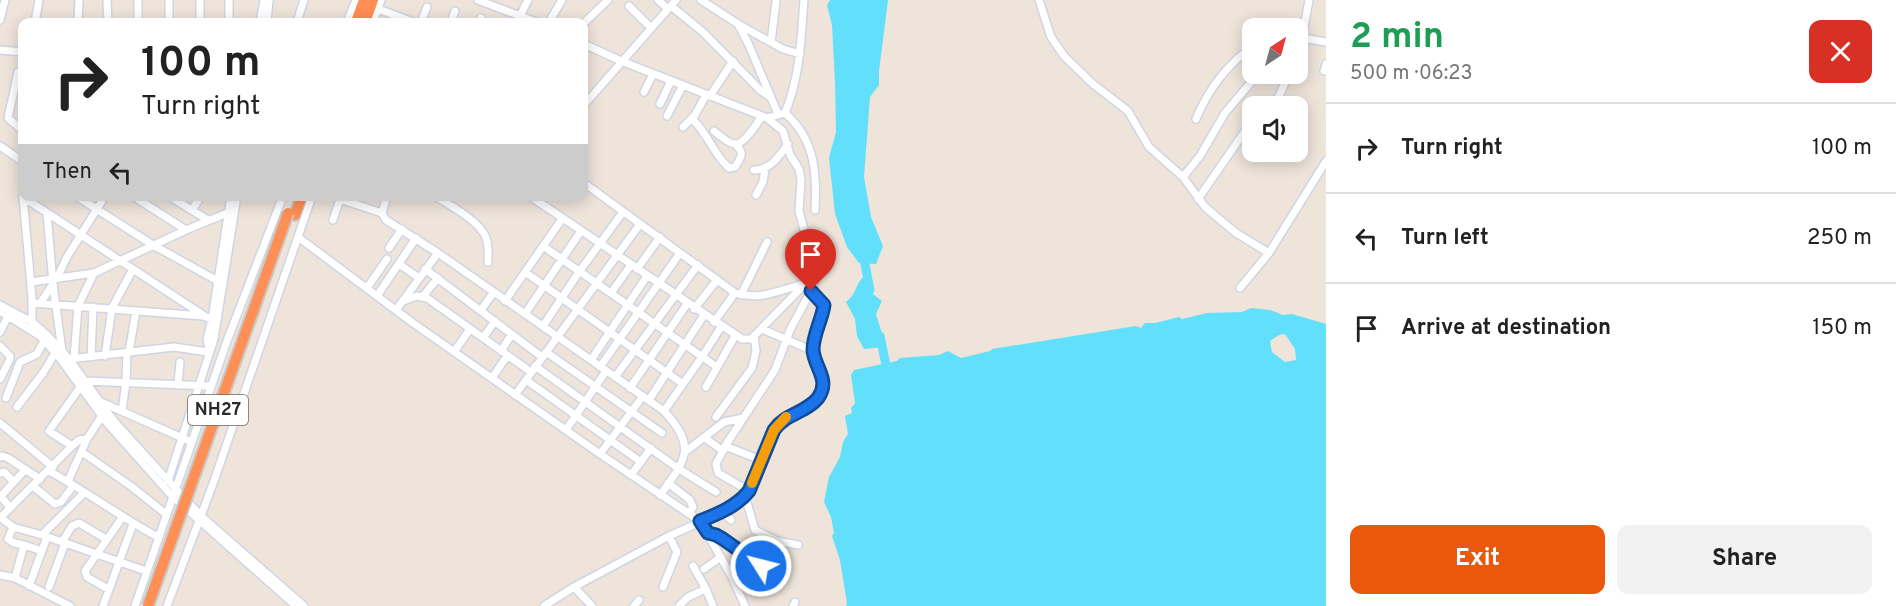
<!DOCTYPE html>
<html lang="en">
<head>
<meta charset="utf-8">
<style>
	:root { --surface:#fff; --page:#f2f2f2; --text:#222; --muted:#767676; --line:#e0e0e0; --accent:#ea580c }
	body { margin:0; font-family:Overpass,sans-serif; background:var(--page); color:var(--text); height:100vh; display:flex; flex-direction:column; font-size:22px; white-space:nowrap }
	* { box-sizing:border-box; margin:0 }
	p { font-size:20px; color:var(--muted) }
	.icon { flex:none; width:33px; height:33px; fill:none; stroke:currentColor; stroke-width:2; stroke-linecap:round; stroke-linejoin:round }
	.map { position:relative; flex:1; overflow:hidden }
	.sheet { display:flex; flex-direction:column; background:var(--surface); width:570px }
	.sheet>* { flex:none }
	.banner { position:absolute; left:18px; top:18px; width:570px; height:183px; border-radius:12px; box-shadow:0 3px 15px #0003; background:#fff; color:var(--text); overflow:hidden }
	.needle { width:39px; rotate:36deg }
	.tools { position:absolute; left:1242px; top:18px; display:grid; gap:12px }
	.tools a { display:grid; place-items:center; width:66px; height:66px; border-radius:12px; background:var(--surface); box-shadow:0 3px 15px #0003; font-size:30px }
	.pin { position:absolute; display:grid; place-items:center; width:51px; height:51px; color:#fff; margin:-62px -26px; border-radius:50% 50% 50% 0; rotate:-45deg; box-shadow:0 0 6px #0007 }
	.pin .icon { rotate:45deg }
	.me { position:absolute; width:66px; margin:-33px; rotate:306deg; stroke-linejoin:round; filter:drop-shadow(0 0 4px #0008) }
	.turn { display:flex; align-items:center; gap:21px; height:126px; padding:0 24px; font-size:27px }
	.turn .icon { width:78px; height:78px; stroke-width:2.5 }
	.turn b { display:block; font-size:42px; line-height:51px }
	.then { display:flex; align-items:center; height:57px; padding:0 24px; background:#0003; gap:12px; font-size:22px }
	.round { display:grid; place-items:center; flex:none; width:63px; height:63px; border-radius:12px; background:var(--page) }
	.summary { display:flex; align-items:center; justify-content:space-between; height:102px; padding:0 24px }
	h1 { font-size:36px; font-weight:700; line-height:45px; color:#1e9e55 }
	.primary-button { display:flex; gap:12px; margin-top:auto; padding:12px 24px }
	.primary-button a { flex:1; height:69px; border-radius:12px; background:var(--accent); color:#fff; font-size:24px; font-weight:700; line-height:69px; text-align:center }
	.primary-button a+a { background:var(--page); color:var(--text) }
	ul { padding:0; list-style:none }
	li { display:flex; align-items:center; gap:18px; height:90px; padding:0 24px; border-top:2px solid var(--line) }
	li div { flex:1 }
	li b { display:block; font-size:22px }
	li em { font-style:normal }
	main { display:flex; flex:1; min-height:0 }
	.map>svg:first-child { display:block }
	.water { fill:#62e0fb; fill-rule:evenodd }
	.lines { fill:none; stroke-linecap:round; stroke-linejoin:round }
	.river { stroke:#62e0fb; stroke-width:9 }
	.minor-casing { stroke:#cfd5e4; stroke-width:10 }
	.highway-casing { stroke:#c8c8c8; stroke-width:14 }
	.minor { stroke:#fff; stroke-width:7 }
	.highway { stroke:#ff8f54; stroke-width:10 }
	.highway-bridge-casing { stroke:#c8c8c8; stroke-width:14; stroke-linecap:butt }
	.highway-bridge { stroke:#ff8f54; stroke-width:10 }
	.route-casing { stroke:#114b97; stroke-width:15 }
	.route { stroke:#1a73e8; stroke-width:10 }
	.slow { stroke:#f59e0b; stroke-width:10 }
	.labels { text-anchor:middle; dominant-baseline:central; stroke-width:4.5; stroke-linejoin:round; paint-order:stroke }
	.shield { fill:#fff; stroke:#6a6a6a; stroke-width:1.5 }
	.shield-label { font-size:18px; font-weight:bold; fill:#2a2a2a }
</style>
</head>
<body>
<main>
<div class="map">
<svg width="1326" height="606" viewBox="0 0 1326 606">
	<rect width="100%" height="100%" fill="#eee4da"/>
	<path class="water" d="M830,0H888L879,71V85L870,97L864,177L871,217L883,246L876,264L859,263L847,247L835,214L829,158L836,132L835,83L832,25L827,5Z
		M864,276L873,284V294L882,301L876,314L883,337L882,347L864,349L857,336L855,319L846,302C857,293 855,285 864,276Z
		M1251,308L1270,310L1283,315L1292,314L1326,324V606H846L847,603L840,560L832,536L834,533L831,517L824,502L829,477L840,457L843,442L848,434L845,416L852,413L851,408L855,403L851,375L854,370L897,361L900,358L939,355L948,351L961,358L990,351L992,349L1136,326L1141,328L1145,323H1155L1179,317L1182,319L1207,313L1242,312ZM1285,334L1295,349L1296,360L1285,362L1272,352L1270,341L1279,335Z"/>
	<g class="lines">
		<path class="river" d="M863,254L870,290
			M880,336L888,375"/>
		<defs>
			<path id="minor" d="M107,0L108,22
				M138,0V22
				M478,0L536,22
				M658,0L668,9
				M701,0L738,24L748,43L778,114
				M1039,0L1051,37L1064,56L1093,84L1128,111L1149,147L1183,177L1205,207L1236,233L1269,253
				M629,6L651,28
				M671,6L703,32L760,90L770,97
				M378,9L413,22
				M520,16L528,0
				M0,20L5,0
				M35,22L39,0
				M78,22L79,0
				M169,22V0
				M200,22V0
				M229,22V0
				M260,22L264,0
				M267,22L269,0
				M297,22L304,0
				M347,22L356,0
				M373,22L381,0
				M421,22L427,7
				M451,22L455,11
				M479,22L481,18
				M549,22L562,0
				M584,23L608,0
				M738,24L783,49L800,54
				M1298,37L1326,42
				M771,42L776,2
				M584,44L621,61L767,118L785,113
				M0,50L22,52
				M1298,51L1302,38L1309,0
				M1324,71L1326,64
				M18,72L8,118L22,130
				M1264,74L1287,80
				M644,92L653,74
				M710,96L733,61
				M660,104L671,81
				M584,105L676,0
				M1270,106L1279,96L1289,74
				M785,113C800,77 801,39 804,0
				M785,113C815,139 817,173 815,210
				M667,116L683,85
				M767,118L783,131L790,155L799,169L801,180L799,211L805,233
				M692,119C708,133 713,154 729,168L735,167C741,157 745,154 736,145
				M1196,119C1208,90 1227,65 1252,47
				M683,127L695,115L706,95
				M714,131C719,135 729,144 735,144C744,145 758,122 762,116
				M0,146L22,161
				M754,170C770,171 779,156 788,144
				M1183,177L1200,156L1225,113L1258,74
				M584,183L735,293C760,301 780,290 804,284
				M756,195L763,182L765,169
				M23,196L32,298V325
				M76,196L153,245L223,284
				M133,196L186,230L232,211
				M169,196L208,220
				M387,196L382,213L386,220L438,253L664,411C698,447 685,461 660,495
				M435,196C450,205 481,222 486,238C489,246 488,254 488,262
				M530,196L742,339H751L754,336L805,284L819,272
				M23,197L206,317L217,320
				M340,199L382,213
				M1198,199L1252,121
				M192,210L201,196
				M47,213L53,284L62,351
				M333,220L341,196
				M298,237L413,323L600,454L700,521L732,577L745,606
				M543,246L717,367
				M389,248L402,229
				M399,264L419,278
				M425,269L542,357
				M637,269L660,237
				M525,272L683,384
				M57,278L67,257L105,196
				M31,282L94,273L186,230
				M367,288L387,259
				M1240,288L1269,253L1326,161
				M611,293L631,265
				M741,295L767,242
				M377,296L416,238
				M423,296L438,278
				M403,301L417,296L427,298L531,372
				M505,301L562,219
				M41,302L53,284
				M32,303L203,316
				M0,305L32,322L48,336L69,359L114,421L163,475L201,516L304,606
				M694,309L717,280
				M396,310L438,253
				M481,310L493,293
				M0,311L40,336L59,357L107,423L172,496L296,606
				M525,314L581,231
				M714,322L735,293
				M543,326L579,272L623,212
				M762,329L813,351
				M0,332L9,314
				M483,338L495,321
				M0,346L10,356V359L0,379
				M209,349L207,339L212,319L231,196
				M501,351L512,334
				M129,352L136,311
				M454,352L470,329
				M546,352L662,433
				M105,356L112,308L133,269
				M91,357L93,307
				M69,359L174,347L208,352
				M74,359L78,306L94,273
				M591,360L647,276
				M535,366L679,469L716,492
				M600,367L680,253
				M615,377L698,265
				M492,378L507,356
				M526,380L641,462
				M85,381L211,386
				M178,385L180,362
				M706,387L735,336
				M630,388L687,304
				M515,395L640,224
				M6,398L20,362L37,354L44,341
				M649,400L704,315
				M101,402L187,440
				M17,407L43,373L55,353
				M122,411L126,382L127,352
				M664,411L702,357L721,327
				M716,417L752,368L756,351L754,336
				M0,423L53,467
				M566,430L606,371
				M705,438L723,451
				M72,446L49,431L81,386
				M725,446L761,460
				M82,452L132,487L166,514
				M685,452L724,422L743,418
				M600,454L643,396
				M0,457L2,456L8,458L40,479
				M49,471C86,491 120,517 158,537
				M0,473L4,472L13,481
				M631,475L651,448
				M68,481L87,439L103,414
				M168,481L214,339L237,196
				M668,483L690,500L693,507L689,514
				M33,486L55,504L61,502L73,486
				M749,491L718,473L716,464L727,443L775,370L790,330L814,285L813,276
				M0,495L10,508
				M1,496L25,470
				M745,496L755,530L777,541L798,545
				M723,512L731,520
				M0,517L13,527L42,535L84,493
				M0,518L72,446L79,440L87,439
				M13,527L8,539L14,543L24,545
				M708,533L716,535L773,574
				M42,535L146,571
				M62,542L72,526L79,523L106,539
				M693,566L706,589L713,606
				M704,569L721,557
				M0,575L15,578L24,545L42,551
				M15,578L70,606
				M29,586L47,537
				M49,587L65,543
				M574,587L592,606
				M663,587L677,552L669,536
				M108,589L87,577L85,571L122,518
				M103,606L133,524
				M135,606L227,341L283,196
				M167,606L214,481L312,196
				M544,606L574,587L669,536L723,512L745,496L779,423C790,413 808,410 818,398C831,381 814,368 813,350C813,334 822,320 824,305L811,291
				M634,606L639,600
				M679,606L688,597L706,589
				M793,606L795,602"/>
			<path id="highway" d="M356,22L364,0
				M365,22L373,0
				M295,215L302,196"/>
		</defs>
		<use href="#minor" class="minor-casing"/>
		<use href="#highway" class="highway-casing"/>
		<use href="#minor" class="minor"/>
		<use href="#highway" class="highway"/>
		<defs>
			<path id="highway-bridge" d="M148,606L288,213"/>
		</defs>
		<use href="#highway-bridge" class="highway-bridge-casing"/>
		<use href="#highway-bridge" class="highway-bridge"/>
	</g>
	<g class="lines">
		<defs>
			<path id="route" d="M761,566L723,539L716,535L708,533L700,521C718,514 737,506 749,491L774,430C786,413 806,413 818,398C831,380 814,367 813,350C813,334 822,320 824,305L811,291"/>
		</defs>
		<use href="#route" class="route-casing"/>
		<use href="#route" class="route"/>
		<path class="slow" d="M752,483L774,430L786,417"/>
	</g>
	<g class="labels">
		<rect class="shield" x="188" y="395" width="60" height="30" rx="4.5"/>
		<g class="shield-label">
			<text x="218" y="410">NH27</text>
		</g>
	</g>
</svg>
<div class="tools">
<a><svg class="needle" viewBox="-14 -14 28 28"><path d="M0-13l5 13h-10z" fill="#e53935"/><path d="M0 13l5-13h-10z" fill="#767676"/></svg></a>
<a><svg class="icon" aria-label="sound" viewBox="0 0 24 24"><path d="M4 9h4l5-4v14l-5-4H4zM17 9q2 3 0 6"/></svg></a>
</div>
<div class="pin" style="left:811px;top:291px;background:#d93025"><svg class="icon" aria-label="arrive" viewBox="0 0 24 24"><path d="M6 21V4h12l-3 4 3 4H6"/></svg></div>
<svg class="me" style="left:761px;top:566px" viewBox="-20 -20 40 40"><circle r="17" fill="#1a73e8" stroke="#fff" stroke-width="3"/><path d="M0-11L8 9 0 5-8 9z" fill="#fff"/></svg>
<div class="banner">
<div class="turn"><svg class="icon" aria-label="right" viewBox="0 0 24 24"><path d="M7 20v-9h11M14 6l5 5-5 5"/></svg><div><b>100 m</b>Turn right</div></div>
<div class="then">Then<svg class="icon" aria-label="left" viewBox="0 0 24 24"><path d="M17 20v-9H6M10 6l-5 5 5 5"/></svg></div>
</div>
</div>
<section class="sheet">
<div class="summary"><div><h1>2 min</h1><p>500 m · 06:23</p></div><a class="round" style="background:#d93025;color:#fff"><svg class="icon" aria-label="close" viewBox="0 0 24 24"><path d="M6 6l12 12M18 6L6 18"/></svg></a></div>
<ul>
<li><svg class="icon" aria-label="right" viewBox="0 0 24 24"><path d="M7 20v-9h11M14 6l5 5-5 5"/></svg><div><b>Turn right</b></div><em>100 m</em></li>
<li><svg class="icon" aria-label="left" viewBox="0 0 24 24"><path d="M17 20v-9H6M10 6l-5 5 5 5"/></svg><div><b>Turn left</b></div><em>250 m</em></li>
<li><svg class="icon" aria-label="arrive" viewBox="0 0 24 24"><path d="M6 21V4h12l-3 4 3 4H6"/></svg><div><b>Arrive at destination</b></div><em>150 m</em></li>
</ul>
<div class="primary-button"><a>Exit</a><a>Share</a></div>
</section>
</main>
</body>
</html>
